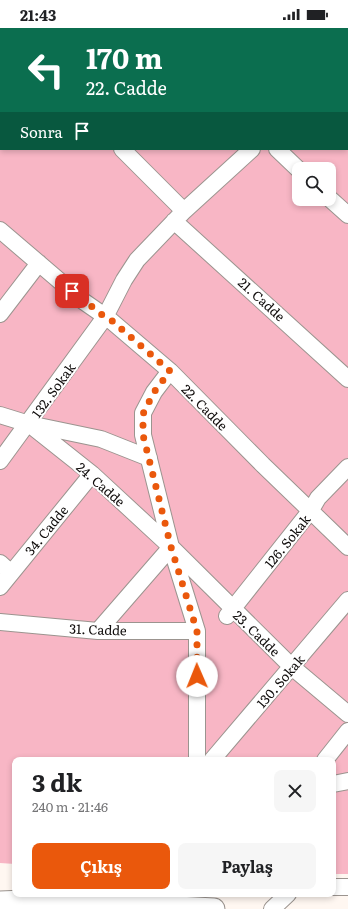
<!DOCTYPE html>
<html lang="tr">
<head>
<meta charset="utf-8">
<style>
	:root { --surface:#fff; --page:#f6f6f6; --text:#202124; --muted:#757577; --accent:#ea580c }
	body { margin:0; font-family:Literata,serif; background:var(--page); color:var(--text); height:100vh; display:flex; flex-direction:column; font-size:15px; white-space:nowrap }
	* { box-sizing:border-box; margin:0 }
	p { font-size:13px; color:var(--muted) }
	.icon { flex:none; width:22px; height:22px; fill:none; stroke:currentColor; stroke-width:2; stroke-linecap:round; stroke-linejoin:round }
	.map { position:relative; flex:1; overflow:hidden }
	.sheet { position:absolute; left:12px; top:729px; width:324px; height:140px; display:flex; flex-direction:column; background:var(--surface); border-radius:8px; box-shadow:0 2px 6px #0003 }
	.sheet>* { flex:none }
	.banner { position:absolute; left:0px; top:0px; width:348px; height:122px; box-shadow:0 2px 6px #0003; background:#0b6e4f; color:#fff; overflow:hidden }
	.fabs { position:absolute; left:292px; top:134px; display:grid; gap:8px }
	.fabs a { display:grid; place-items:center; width:44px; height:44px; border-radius:8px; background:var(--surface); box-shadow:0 2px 6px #0003; font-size:20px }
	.pin { position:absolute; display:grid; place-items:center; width:34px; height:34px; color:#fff; margin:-17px; border-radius:8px; box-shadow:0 2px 6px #0006 }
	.me { position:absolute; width:44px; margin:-22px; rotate:359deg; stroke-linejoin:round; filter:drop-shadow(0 0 3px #0008) }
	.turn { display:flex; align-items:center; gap:14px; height:84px; padding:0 20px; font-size:18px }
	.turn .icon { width:52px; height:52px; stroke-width:2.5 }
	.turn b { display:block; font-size:28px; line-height:34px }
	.then { display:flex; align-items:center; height:38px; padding:0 20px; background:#0003; gap:8px; font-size:15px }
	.round { display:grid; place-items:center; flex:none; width:42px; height:42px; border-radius:8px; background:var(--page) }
	.overview { display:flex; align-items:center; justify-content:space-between; height:68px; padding:0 20px }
	h1 { font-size:24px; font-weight:700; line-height:30px }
	.cta { display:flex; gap:8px; margin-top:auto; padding:8px 20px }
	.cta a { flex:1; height:46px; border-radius:8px; background:var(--accent); color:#fff; font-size:16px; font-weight:700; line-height:46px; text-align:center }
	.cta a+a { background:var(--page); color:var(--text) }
	.status { display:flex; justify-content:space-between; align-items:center; height:28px; padding:0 20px; background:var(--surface); direction:ltr }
	.status svg { height:11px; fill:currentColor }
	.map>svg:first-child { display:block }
	.green { fill:#f8b6c5; fill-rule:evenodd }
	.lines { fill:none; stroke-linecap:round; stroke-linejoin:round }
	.minor-casing { stroke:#9b948f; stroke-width:18 }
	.major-casing { stroke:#9b948f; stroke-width:23 }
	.path { stroke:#847f7b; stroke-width:2.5; stroke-dasharray:3 2; stroke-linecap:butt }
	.minor { stroke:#fff; stroke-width:16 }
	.major { stroke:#fff; stroke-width:21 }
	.route { stroke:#ea580c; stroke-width:7; stroke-dasharray:0 12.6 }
	.labels { text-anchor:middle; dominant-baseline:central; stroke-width:4; stroke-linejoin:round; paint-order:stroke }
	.street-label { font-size:13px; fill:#0f0c0b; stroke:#fff }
</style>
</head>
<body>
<div class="status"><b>21:43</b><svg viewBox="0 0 49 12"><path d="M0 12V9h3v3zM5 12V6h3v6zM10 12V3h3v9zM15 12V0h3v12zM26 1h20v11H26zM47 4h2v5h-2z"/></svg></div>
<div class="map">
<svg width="348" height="881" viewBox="0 0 348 881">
	<rect width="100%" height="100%" fill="#fff7f1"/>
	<path class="green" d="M0,0H348V846H333V732H15V836L0,835ZM1,1H347V121H1ZM299,141H329V171H299Z"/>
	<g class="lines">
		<defs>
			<path id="minor" d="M182,0V1
				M92,1L93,0
				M347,28L348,27
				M0,101H1
				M122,121L184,183
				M277,121L299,142
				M329,170L348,187
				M174,193L348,351
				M0,202L83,273L109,291L170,343L263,437L348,519
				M0,286L39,235
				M170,343L154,364L143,385V407L171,519L197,603V732
				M0,387L29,396L101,411L149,430
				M29,396L92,446L171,519L292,639L348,686
				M0,433L105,289L124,252L137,232L184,183L252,121
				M0,535L11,545
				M0,559L92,446
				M227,588L311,482L318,470L348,439
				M0,594L98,603H197
				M98,603L171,519
				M212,732L348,572
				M325,732L348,703
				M333,756L348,753
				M333,859H348
				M272,881L288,866"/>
			<path id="major" d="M0,874L48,872L214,881"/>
		</defs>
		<use href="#minor" class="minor-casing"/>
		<use href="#major" class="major-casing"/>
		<path class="path" d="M10,1L12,0
			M0,7L1,8"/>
		<use href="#minor" class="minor"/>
		<use href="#major" class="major"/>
	</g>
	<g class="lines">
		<path class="route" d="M72,263L105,289L110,291L170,343L154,364L143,386V407L171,519L197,603V648"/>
	</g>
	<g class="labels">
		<g class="street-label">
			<text transform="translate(262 271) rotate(42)">21. Cadde</text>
			<text transform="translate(53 362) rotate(-54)">132. Sokak</text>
			<text transform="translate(205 379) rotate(45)">22. Cadde</text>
			<text transform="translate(101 456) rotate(41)">24. Cadde</text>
			<text transform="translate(46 502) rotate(-51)">34. Cadde</text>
			<text transform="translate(287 513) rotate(-51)">126. Sokak</text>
			<text transform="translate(98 601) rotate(2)">31. Cadde</text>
			<text transform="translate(257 605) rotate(44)">23. Cadde</text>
			<text transform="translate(280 653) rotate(-49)">130. Sokak</text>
		</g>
	</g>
</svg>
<div class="fabs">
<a><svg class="icon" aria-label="search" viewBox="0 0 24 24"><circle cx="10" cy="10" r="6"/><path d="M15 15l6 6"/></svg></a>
</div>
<div class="pin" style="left:72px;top:263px;background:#d93025"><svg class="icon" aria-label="arrive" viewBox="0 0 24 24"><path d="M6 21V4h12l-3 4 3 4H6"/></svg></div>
<svg class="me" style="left:197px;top:648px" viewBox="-20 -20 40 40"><circle r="19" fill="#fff"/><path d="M0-13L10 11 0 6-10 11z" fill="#ea580c"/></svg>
<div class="banner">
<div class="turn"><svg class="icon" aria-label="left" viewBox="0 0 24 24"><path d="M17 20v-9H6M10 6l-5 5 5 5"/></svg><div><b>170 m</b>22. Cadde</div></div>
<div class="then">Sonra<svg class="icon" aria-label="arrive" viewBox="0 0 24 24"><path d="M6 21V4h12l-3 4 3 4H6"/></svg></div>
</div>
<section class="sheet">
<div class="overview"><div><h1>3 dk</h1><p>240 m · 21:46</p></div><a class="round"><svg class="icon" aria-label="close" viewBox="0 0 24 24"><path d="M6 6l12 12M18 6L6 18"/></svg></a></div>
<div class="cta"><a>Çıkış</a><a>Paylaş</a></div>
</section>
</div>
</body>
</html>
